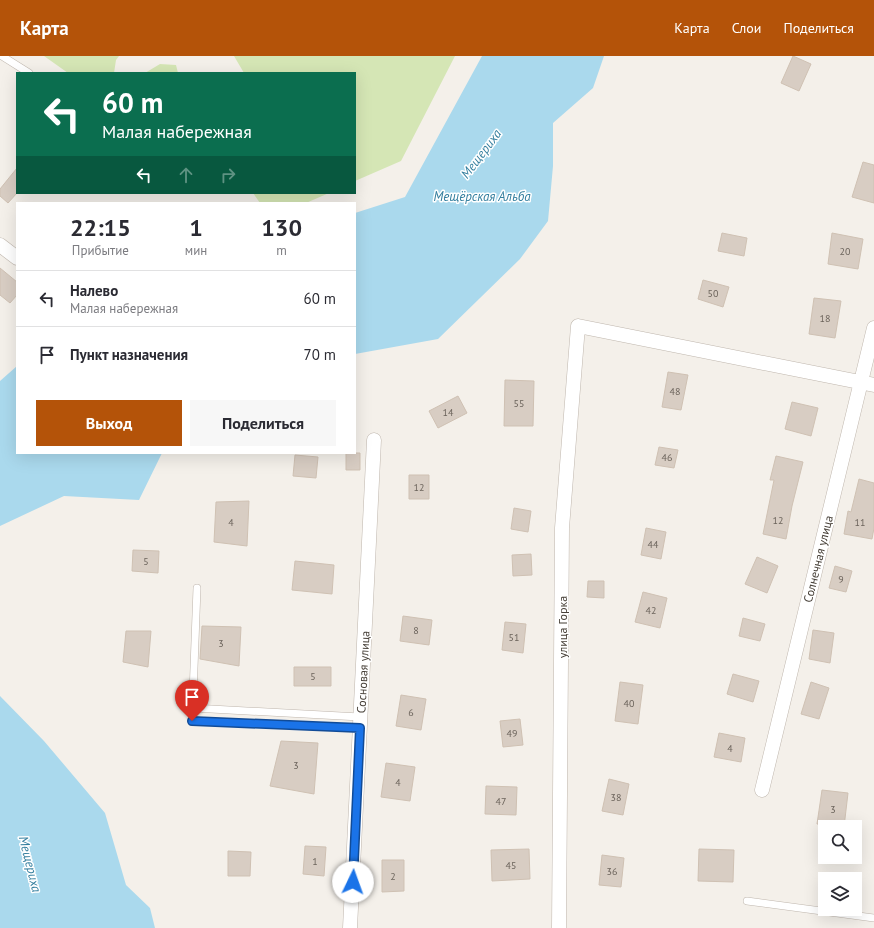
<!DOCTYPE html>
<html lang="ru">
<head>
<meta charset="utf-8">
<style>
	:root { --surface:#fff; --page:#f7f7f7; --text:#2b2b33; --muted:#7c7c81; --line:#e1e1e2; --accent:#b45309 }
	body { margin:0; font-family:"PT Sans",sans-serif; background:var(--page); color:var(--text); height:100vh; display:flex; flex-direction:column; font-size:15px; white-space:nowrap }
	* { box-sizing:border-box; margin:0 }
	p { font-size:13px; color:var(--muted) }
	.icon { flex:none; width:22px; height:22px; fill:none; stroke:currentColor; stroke-width:2; stroke-linecap:round; stroke-linejoin:round }
	.map { position:relative; flex:1; overflow:hidden }
	.drawer { position:absolute; left:16px; top:146px; width:340px; height:252px; display:flex; flex-direction:column; background:var(--surface); border-radius:0px; box-shadow:0 4px 16px #0002 }
	.drawer>* { flex:none }
	.guide { position:absolute; left:16px; top:16px; width:340px; height:122px; border-radius:0px; box-shadow:0 4px 16px #0002; background:#0b6e4f; color:#fff; overflow:hidden }
	.fabs { position:absolute; left:818px; top:764px; display:grid; gap:8px }
	.fabs a { display:grid; place-items:center; width:44px; height:44px; border-radius:0px; background:var(--surface); box-shadow:0 4px 16px #0002; font-size:20px }
	.pin { position:absolute; display:grid; place-items:center; width:34px; height:34px; color:#fff; margin:-41px -17px; border-radius:50% 50% 50% 0; rotate:-45deg; box-shadow:0 0 4px #0007 }
	.pin .icon { rotate:45deg }
	.me { position:absolute; width:44px; margin:-22px; rotate:3deg; stroke-linejoin:round; filter:drop-shadow(0 0 3px #0008) }
	.turn { display:flex; align-items:center; gap:14px; height:84px; padding:0 20px; font-size:18px }
	.turn .icon { width:52px; height:52px; stroke-width:2.5 }
	.turn b { display:block; font-size:28px; line-height:34px }
	.lanes { display:flex; align-items:center; height:38px; padding:0 20px; background:#0003; justify-content:center; gap:20px; direction:ltr }
	.lanes .off { opacity:.35 }
	.eta { display:flex; justify-content:space-evenly; align-items:center; height:68px; text-align:center }
	.eta b { font-size:24px; font-weight:800; line-height:28px }
	.action { display:flex; gap:8px; margin-top:auto; padding:8px 20px }
	.action a { flex:1; height:46px; border-radius:0px; background:var(--accent); color:#fff; font-size:16px; font-weight:800; line-height:46px; text-align:center }
	.action a+a { background:var(--page); color:var(--text) }
	ul { padding:0; list-style:none }
	li { display:flex; align-items:center; gap:12px; height:56px; padding:0 20px; border-top:1px solid var(--line) }
	li div { flex:1 }
	li b { display:block; font-size:15px }
	li em { font-style:normal }
	header { display:flex; align-items:center; gap:24px; box-sizing:border-box; height:56px; padding:0 20px; background:var(--accent); color:#fff }
	header strong { font-size:19px }
	nav { display:flex; gap:22px; margin-inline-start:auto; font-size:14px }
	.map>svg:first-child { display:block }
	.green { fill:#d5e6b5 }
	.water { fill:#aad9ed }
	.building { fill:#d8cdc3; stroke:#cfc1b3 }
	.lines { fill:none; stroke-linecap:round; stroke-linejoin:round }
	.service-casing { stroke:#bfb6ad; stroke-width:8 }
	.minor-casing { stroke:#bfb6ad; stroke-width:15 }
	.service { stroke:#fff; stroke-width:7 }
	.minor { stroke:#fff; stroke-width:14 }
	.route-casing { stroke:#114b97; stroke-width:10 }
	.route { stroke:#1a73e8; stroke-width:7 }
	.labels { text-anchor:middle; dominant-baseline:central; stroke-width:3; stroke-linejoin:round; paint-order:stroke }
	.number-label { font-size:10px; fill:#6b635b }
	.street-label { font-size:12px; fill:#474038; stroke:#fff }
	.water-label { font-size:13px; font-style:italic; fill:#337e9e; stroke:#fff }
</style>
</head>
<body>
<header>
<strong>Карта</strong>
<nav><a>Карта</a><a>Слои</a><a>Поделиться</a></nav>
</header>
<div class="map">
<svg width="874" height="872" viewBox="0 0 874 872">
	<rect width="100%" height="100%" fill="#f4f0ea"/>
	<path class="green" d="M44,0H119L116,4L114,17H68Z
		M234,0H455L401,105L355,125V17H244Z
		M160,8L176,9L178,17H145Z
		M253,137H329L306,147H260Z"/>
	<path class="water" d="M482,0H604L593,32L553,67V110L548,165L520,203L438,283L355,298V157L405,141Z
		M17,310V397H162L139,444L64,440L0,470V325Z
		M0,640L44,685L105,757L126,829L150,852L155,872H0Z"/>
	<path class="building" d="M793,0L811,8L799,35L781,27Z
		M863,106L874,109V147L852,141Z
		M17,112V137L8,147L0,140V133Z
		M722,177L747,182L744,200L718,195Z
		M832,177L863,183L858,213L828,208Z
		M0,212L17,226V239L10,247L0,239Z
		M703,224L729,231L723,251L698,243Z
		M814,242L841,245L835,282L809,278Z
		M668,316L688,319L681,354L662,351Z
		M505,324L534,325L533,370H504Z
		M458,340L467,357L438,372L429,355Z
		M792,346L818,352L811,380L785,373Z
		M659,391L678,394L674,412L655,409Z
		M346,397H360V414H346Z
		M295,399L318,401L316,422L293,420Z
		M776,400L803,406L792,450L786,483L763,478L774,424H770Z
		M409,419H429V443H409Z
		M859,423L874,427V472L872,483L844,478L848,455L851,456Z
		M249,445L247,490L214,486L216,446Z
		M514,452L531,455L528,476L511,473Z
		M646,472L666,476L661,503L641,499Z
		M133,494L159,495L158,517L132,515Z
		M531,498L532,519L513,520L512,499Z
		M757,501L778,510L767,537L745,528Z
		M295,505L334,509L332,538L292,534Z
		M835,510L852,515L846,536L829,532Z
		M588,525H604V542L587,541Z
		M643,536L667,542L660,572L635,566Z
		M403,560L432,564L429,589L400,585Z
		M743,562L765,568L760,585L739,580Z
		M505,566L526,568L523,597L502,594Z
		M202,570L241,571L239,610L200,603Z
		M813,574L834,577L830,607L809,603Z
		M126,575H151L148,611L123,606Z
		M294,611H331V630H294Z
		M733,618L759,625L753,646L727,638Z
		M620,626L643,629L638,668L615,665Z
		M811,626L829,632L819,663L801,658Z
		M401,639L426,643L421,674L396,670Z
		M520,663L523,689L503,691L500,665Z
		M719,677L745,682L741,706L714,701Z
		M281,685L318,687L314,738L270,730Z
		M386,707L415,711L410,745L381,741Z
		M609,723L629,728L623,759L602,755Z
		M486,730L517,731L516,759L485,758Z
		M822,734L848,737L844,771L817,768Z
		M305,790L326,791L324,820L303,818Z
		M529,793L530,823L492,825L491,794Z
		M699,793L734,794L733,826L698,825Z
		M228,795L251,796L250,820H228Z
		M602,799L624,802L621,831L599,829Z
		M382,804H404V835L382,836Z"/>
	<g class="lines">
		<defs>
			<path id="service" d="M2,0L29,17
				M197,532L192,665L360,672
				M193,652L360,661
				M747,845L874,862"/>
			<path id="minor" d="M0,189L17,202
				M762,734L874,272
				M350,872L374,384
				M559,872L562,472L578,270L874,329"/>
		</defs>
		<use href="#service" class="service-casing"/>
		<use href="#minor" class="minor-casing"/>
		<use href="#service" class="service"/>
		<use href="#minor" class="minor"/>
	</g>
	<g class="lines">
		<defs>
			<path id="route" d="M192,665L360,672L353,826"/>
		</defs>
		<use href="#route" class="route-casing"/>
		<use href="#route" class="route"/>
	</g>
	<g class="labels">
		<g class="number-label">
			<text x="845" y="195">20</text>
			<text x="713" y="237">50</text>
			<text x="825" y="262">18</text>
			<text x="675" y="335">48</text>
			<text x="519" y="347">55</text>
			<text x="448" y="356">14</text>
			<text x="667" y="401">46</text>
			<text x="419" y="431">12</text>
			<text x="778" y="464">12</text>
			<text x="231" y="466">4</text>
			<text x="860" y="466">11</text>
			<text x="653" y="488">44</text>
			<text x="146" y="505">5</text>
			<text x="841" y="523">9</text>
			<text x="651" y="554">42</text>
			<text x="416" y="574">8</text>
			<text x="514" y="581">51</text>
			<text x="221" y="587">3</text>
			<text x="313" y="620">5</text>
			<text x="629" y="647">40</text>
			<text x="411" y="656">6</text>
			<text x="512" y="677">49</text>
			<text x="730" y="692">4</text>
			<text x="296" y="709">3</text>
			<text x="398" y="726">4</text>
			<text x="616" y="741">38</text>
			<text x="501" y="745">47</text>
			<text x="833" y="753">3</text>
			<text x="315" y="805">1</text>
			<text x="511" y="809">45</text>
			<text x="612" y="815">36</text>
			<text x="393" y="820">2</text>
		</g>
		<g class="street-label">
			<text transform="translate(818 503) rotate(-76)">Солнечная улица</text>
			<text transform="translate(562 571) rotate(-90)">улица Горка</text>
			<text transform="translate(363 616) rotate(-87)">Сосновая улица</text>
		</g>
		<g class="water-label">
			<text transform="translate(481 98) rotate(-53)">Мещериха</text>
			<text x="482" y="140">Мещёрская Альба</text>
			<text transform="translate(30 808) rotate(76)">Мещериха</text>
		</g>
	</g>
</svg>
<div class="fabs">
<a><svg class="icon" aria-label="search" viewBox="0 0 24 24"><circle cx="10" cy="10" r="6"/><path d="M15 15l6 6"/></svg></a>
<a><svg class="icon" aria-label="layers" viewBox="0 0 24 24"><path d="M12 4l9 5-9 5-9-5zM3 14l9 5 9-5"/></svg></a>
</div>
<div class="pin" style="left:192px;top:665px;background:#d93025"><svg class="icon" aria-label="arrive" viewBox="0 0 24 24"><path d="M6 21V4h12l-3 4 3 4H6"/></svg></div>
<svg class="me" style="left:353px;top:826px" viewBox="-20 -20 40 40"><circle r="19" fill="#fff"/><path d="M0-13L10 11 0 6-10 11z" fill="#1a73e8"/></svg>
<div class="guide">
<div class="turn"><svg class="icon" aria-label="left" viewBox="0 0 24 24"><path d="M17 20v-9H6M10 6l-5 5 5 5"/></svg><div><b>60 m</b>Малая набережная</div></div>
<div class="lanes"><svg class="icon" aria-label="left" viewBox="0 0 24 24"><path d="M17 20v-9H6M10 6l-5 5 5 5"/></svg><svg class="icon off" aria-label="ahead" viewBox="0 0 24 24"><path d="M12 20V5M6 11l6-6 6 6"/></svg><svg class="icon off" aria-label="right" viewBox="0 0 24 24"><path d="M7 20v-9h11M14 6l5 5-5 5"/></svg></div>
</div>
<section class="drawer">
<div class="eta">
<div><b>22:15</b><p>Прибытие</p></div>
<div><b>1</b><p>мин</p></div>
<div><b>130</b><p>m</p></div>
</div>
<ul>
<li><svg class="icon" aria-label="left" viewBox="0 0 24 24"><path d="M17 20v-9H6M10 6l-5 5 5 5"/></svg><div><b>Налево</b><p>Малая набережная</p></div><em>60 m</em></li>
<li><svg class="icon" aria-label="arrive" viewBox="0 0 24 24"><path d="M6 21V4h12l-3 4 3 4H6"/></svg><div><b>Пункт назначения</b></div><em>70 m</em></li>
</ul>
<div class="action"><a>Выход</a><a>Поделиться</a></div>
</section>
</div>
</body>
</html>
